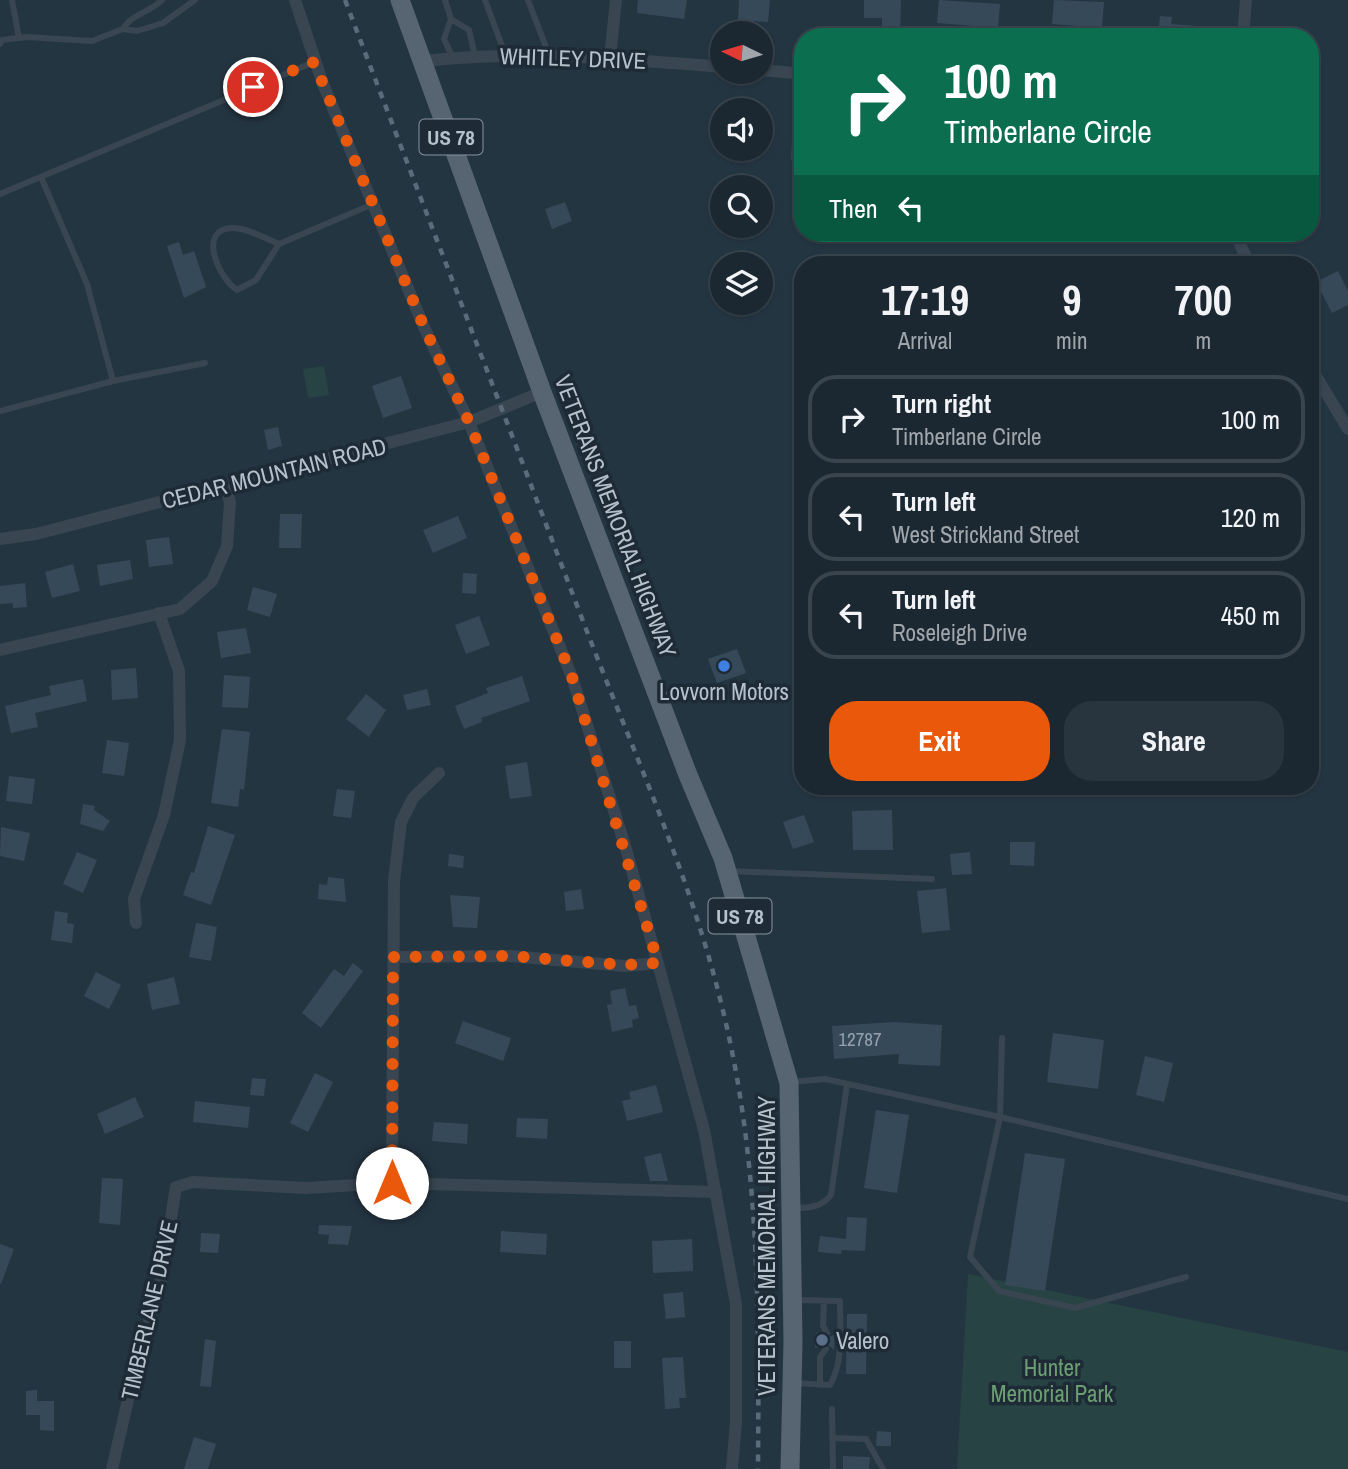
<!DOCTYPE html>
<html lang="en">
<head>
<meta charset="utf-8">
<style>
	:root { --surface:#1b2832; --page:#28343e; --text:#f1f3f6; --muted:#a0a6ac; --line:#39444d; --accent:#ea580c }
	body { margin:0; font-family:"Archivo Narrow",sans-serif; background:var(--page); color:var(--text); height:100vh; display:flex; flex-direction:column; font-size:26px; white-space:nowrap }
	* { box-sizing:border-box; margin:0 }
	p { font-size:23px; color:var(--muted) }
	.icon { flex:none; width:38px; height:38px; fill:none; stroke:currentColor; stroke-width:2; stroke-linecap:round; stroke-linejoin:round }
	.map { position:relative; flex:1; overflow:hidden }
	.panel { position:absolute; left:794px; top:256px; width:525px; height:539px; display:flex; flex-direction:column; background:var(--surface); border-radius:28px; box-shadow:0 2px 5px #0004,0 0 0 2px var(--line) }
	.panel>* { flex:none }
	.hud { position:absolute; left:794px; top:28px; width:525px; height:214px; border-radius:28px; box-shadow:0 2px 5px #0004,0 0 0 2px var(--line); background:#0b6e4f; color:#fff; overflow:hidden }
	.needle { width:46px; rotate:275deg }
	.buttons { position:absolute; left:710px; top:21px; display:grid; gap:14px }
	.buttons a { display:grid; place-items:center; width:63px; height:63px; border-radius:50%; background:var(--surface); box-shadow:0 2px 5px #0004,0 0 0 2px var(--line); font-size:35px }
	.pin { position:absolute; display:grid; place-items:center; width:60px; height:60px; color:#fff; margin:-30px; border:4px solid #fff; border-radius:50%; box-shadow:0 2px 7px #0007 }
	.me { position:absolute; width:77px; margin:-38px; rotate:0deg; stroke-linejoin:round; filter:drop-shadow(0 0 5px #0008) }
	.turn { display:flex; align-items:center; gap:24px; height:147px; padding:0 35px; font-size:32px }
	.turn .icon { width:91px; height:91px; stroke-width:2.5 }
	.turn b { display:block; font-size:49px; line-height:60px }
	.then { display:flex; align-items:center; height:66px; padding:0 35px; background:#0003; gap:14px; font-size:26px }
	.eta { display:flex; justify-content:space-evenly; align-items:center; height:119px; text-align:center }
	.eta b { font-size:42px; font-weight:800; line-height:49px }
	.cta { display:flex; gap:14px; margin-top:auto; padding:14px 35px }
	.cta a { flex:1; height:80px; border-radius:28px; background:var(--accent); color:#fff; font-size:28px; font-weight:800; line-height:80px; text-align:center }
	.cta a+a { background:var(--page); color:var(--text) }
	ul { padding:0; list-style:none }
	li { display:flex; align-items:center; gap:21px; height:88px; margin:0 14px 10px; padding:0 21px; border:4px solid var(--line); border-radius:28px }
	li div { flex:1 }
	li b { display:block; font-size:26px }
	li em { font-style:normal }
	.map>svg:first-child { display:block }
	.green { fill:#274343 }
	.building { fill:#364958 }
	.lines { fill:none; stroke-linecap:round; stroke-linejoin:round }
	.lane { stroke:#394652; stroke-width:6 }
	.street { stroke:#394652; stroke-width:12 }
	.primary { stroke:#576572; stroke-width:19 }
	.rail { stroke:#5b6b79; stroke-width:4.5; stroke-dasharray:7 7; stroke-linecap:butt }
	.route { stroke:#ea580c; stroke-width:12; stroke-dasharray:0 21.6 }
	.shop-dot { fill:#3f7fe0; stroke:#1e2b37; stroke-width:2.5 }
	.service-dot { fill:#5c6f8a; stroke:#1e2b37; stroke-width:2.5 }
	.labels { text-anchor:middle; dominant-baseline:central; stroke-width:7; stroke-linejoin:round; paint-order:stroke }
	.number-label { font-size:19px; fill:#94a1ad }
	.shield { fill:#1e2b37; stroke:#88949f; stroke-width:2 }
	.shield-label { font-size:21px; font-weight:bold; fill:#b6c1cc }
	.street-label { font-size:23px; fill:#b6c1cc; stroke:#1e2b37 }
	.poi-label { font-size:23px; fill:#b6c1cc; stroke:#1e2b37 }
	.park-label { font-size:23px; fill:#6c9e71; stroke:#1e2b37 }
</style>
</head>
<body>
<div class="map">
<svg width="1348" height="1469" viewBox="0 0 1348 1469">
	<rect width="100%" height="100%" fill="#243542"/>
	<path class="green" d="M324,366L329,395L308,398L303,369Z
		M968,1274L1348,1352V1469H957Z"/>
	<path class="building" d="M638,0H687L684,19L637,13Z
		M739,0H770L768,22L738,20Z
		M864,0H901L900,35L882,34V18H864Z
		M939,0L1000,4L998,28L937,23Z
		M1054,0L1104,2L1102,28L1052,24Z
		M1160,16L1172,17L1171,24L1197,26L1196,37H1158Z
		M792,139L803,140V161L791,160Z
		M565,202L572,221L552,229L545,209Z
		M179,242L183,255L194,251L206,287L184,298L167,246Z
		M1338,271L1348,291V305L1332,313L1316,282Z
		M401,376L412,408L383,418L372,386Z
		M278,427L282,446L268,450L264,430Z
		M280,514H302L301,548H279Z
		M458,516L467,538L433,553L423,530Z
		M169,537L173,564L149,567L146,540Z
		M130,560L133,579L100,586L97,565Z
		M73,564L80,591L52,598L45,572Z
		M463,573L477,574L476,594L462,593Z
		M25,583L27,607L13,608V603L0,604V586Z
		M253,587L277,594L270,617L247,610Z
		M479,616L490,645L466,654L455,625Z
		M246,628L251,653L221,658L217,632Z
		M737,649L746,673L717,683L708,659Z
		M136,668L138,698L112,700L111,670Z
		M224,675L250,677L248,708L222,707Z
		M522,676L530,701L481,718L482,722L464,729L455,706L488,693L486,688Z
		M83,679L87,701L35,713L38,727L11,733L5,706L51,695L49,686Z
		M427,689L431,705L407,710L403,695Z
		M366,694L386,710L369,737L346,719Z
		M222,729L250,732L244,790L240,789L238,807L211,803Z
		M107,740L129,743L124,776L102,773Z
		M527,762L532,796L510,799L505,766Z
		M9,776L35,779L32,804L6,801Z
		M337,789L355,791L351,818L333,816Z
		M83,804L95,806L94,810L110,821L103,831L80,824Z
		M892,810L893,850H853L852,811Z
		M804,815L814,842L793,849L783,822Z
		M208,826L235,835L211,905L183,895L191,872L194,873Z
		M1,827L30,833L24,861L0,856Z
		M1010,842H1035L1034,866L1010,865Z
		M77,852L97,860L83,893L63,884Z
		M970,852L972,874L952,875L950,854Z
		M449,854L464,856L463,868L448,866Z
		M328,877L344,879L346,902L318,899L319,884L327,885Z
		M946,888L950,930L922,933L917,891Z
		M581,889L584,909L566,911L564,892Z
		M450,895L480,897L477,928L453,927Z
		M55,911L68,913L67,923L74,924L72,943L51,940Z
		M196,923L217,927L211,961L189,957Z
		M353,963L363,971L321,1028L302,1013L334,969L344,976Z
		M96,972L121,985L109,1009L84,996Z
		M174,977L180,1004L152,1010L147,984Z
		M625,988L629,1006L636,1005L639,1018L632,1020L633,1027L612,1032L607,1005L612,1004L610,991Z
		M463,1021L511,1038L503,1061L455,1043Z
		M894,1022L942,1025L940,1066L898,1064L899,1054L834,1059L832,1026Z
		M1053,1033L1104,1040L1098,1089L1047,1082Z
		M1145,1056L1173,1063L1164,1102L1136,1095Z
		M315,1073L333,1082L308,1132L290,1123Z
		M252,1078L266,1079L264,1096L250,1095Z
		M656,1085L663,1112L627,1121L622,1101L631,1099L629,1092Z
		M135,1097L144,1117L105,1134L97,1114Z
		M195,1101L250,1107L248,1128L193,1122Z
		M876,1110L909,1115L897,1193L864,1188Z
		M517,1118L548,1119L547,1139L516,1137Z
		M434,1122L468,1124L467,1144L432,1141Z
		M661,1153L668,1181H650L644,1157Z
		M1025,1153L1065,1159L1045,1291L1005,1285Z
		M102,1178L123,1179L120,1225L99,1223Z
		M847,1217L867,1218L865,1251L842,1250L841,1254L818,1252L820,1236L846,1239Z
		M319,1225L352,1226L348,1245L328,1244L329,1235L318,1234Z
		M501,1231L547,1234L546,1255L500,1252Z
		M201,1233L220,1234L218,1253L200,1252Z
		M692,1239L693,1271L653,1273L652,1241Z
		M0,1244L14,1249L1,1284H0Z
		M683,1292L685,1317L666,1319L663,1294Z
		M847,1314H867L866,1374H846Z
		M816,1332L826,1339L835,1334L834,1350L826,1343L815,1348Z
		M205,1339L216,1341L211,1387L200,1386Z
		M614,1341H631V1368H614Z
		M683,1357L686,1398H679L680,1408L665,1409L662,1358Z
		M37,1390V1401H54V1431L40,1430V1415H26V1391Z
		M877,1431L891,1432V1446H876Z
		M194,1437L216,1444L208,1469H184Z
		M843,1456L870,1457L869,1469H843Z"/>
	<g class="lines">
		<path class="lane" d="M12,0L19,38
			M445,0L451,19L444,39L453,58
			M485,0L505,54
			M528,0L549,55
			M451,19L469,30L475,56
			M123,29C131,14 151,12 162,0
			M0,44L2,40L26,37L92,41L123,29L137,31L163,23L195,0
			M41,177L87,284L113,381
			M0,194L314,62
			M279,244C266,239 248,228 233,228C196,228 219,279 237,290L256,280L279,244L373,204
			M0,411L113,381L205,363
			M729,871L932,879
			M1002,1038L1000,1117L970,1257L999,1291L1075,1308L1186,1277
			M791,1082L825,1079L1000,1117L1348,1199
			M795,1208C809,1208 822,1207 831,1195L847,1085
			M824,1301L823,1326L827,1333
			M794,1383L830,1385C844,1361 840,1329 840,1301L797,1300
			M820,1384V1357L826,1349
			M832,1409L833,1469
			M832,1438L866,1439L883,1469"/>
		<path class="street" d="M295,0L323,84L424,327L469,422L572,677L626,849L704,1130L736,1304V1422L732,1469
			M1243,37L1246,0
			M610,58L616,0
			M424,61C524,50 622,59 723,67
			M761,70L803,74
			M1235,233L1249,264
			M1311,368L1348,429
			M0,539L36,534L469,422L542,392
			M0,650L180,609L212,581L227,546L230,502L225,486
			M136,923L134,899L164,815L180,740L179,671L159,613
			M393,957L510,956L625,966L658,963
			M392,1183L394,881L401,822L413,798L439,773
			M112,1469L133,1378L161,1280L176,1187L193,1182L305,1188L392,1183L716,1192"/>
		<path class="primary" d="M400,0L542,392L688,775L723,858L789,1083L793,1342L790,1469"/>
		<path class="rail" d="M345,0C425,210 506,419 586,629C635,756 693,882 724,1015C760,1165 759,1316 758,1469"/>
	</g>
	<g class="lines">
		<path class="route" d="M253,87L314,62L424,327L469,422L572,677L658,963L625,965L510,956L393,957L392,1183"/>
	</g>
	<circle class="shop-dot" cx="724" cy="666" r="7"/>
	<circle class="service-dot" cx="822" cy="1340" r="7"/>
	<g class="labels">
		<g class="number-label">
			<text x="860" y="1039">12787</text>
		</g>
		<g class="shield">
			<rect x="419.5" y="119.5" width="63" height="35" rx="5"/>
			<rect x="708.5" y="898.5" width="63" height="35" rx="5"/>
		</g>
		<g class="shield-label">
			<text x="451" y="137">US 78</text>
			<text x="740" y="916">US 78</text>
		</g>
		<g class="street-label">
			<text transform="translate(573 58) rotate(2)">WHITLEY DRIVE</text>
			<text transform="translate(274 473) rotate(-14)">CEDAR MOUNTAIN ROAD</text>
			<text transform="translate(616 516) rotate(69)">VETERANS MEMORIAL HIGHWAY</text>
			<text transform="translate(766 1246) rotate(-90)">VETERANS MEMORIAL HIGHWAY</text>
			<text transform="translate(149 1310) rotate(-77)">TIMBERLANE DRIVE</text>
		</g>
		<g class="poi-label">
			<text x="724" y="691">Lovvorn Motors</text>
			<text x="836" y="1340" text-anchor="start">Valero</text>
		</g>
		<g class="park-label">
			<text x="1052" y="1367">Hunter<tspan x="1052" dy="26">Memorial Park</tspan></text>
		</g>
	</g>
</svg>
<div class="buttons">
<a><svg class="needle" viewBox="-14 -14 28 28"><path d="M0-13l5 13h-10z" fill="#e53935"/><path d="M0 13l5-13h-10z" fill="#a0a6ac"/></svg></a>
<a><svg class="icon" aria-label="sound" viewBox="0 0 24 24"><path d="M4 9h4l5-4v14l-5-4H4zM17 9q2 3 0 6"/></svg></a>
<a><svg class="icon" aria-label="search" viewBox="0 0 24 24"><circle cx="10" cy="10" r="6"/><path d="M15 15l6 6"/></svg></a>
<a><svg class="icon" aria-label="layers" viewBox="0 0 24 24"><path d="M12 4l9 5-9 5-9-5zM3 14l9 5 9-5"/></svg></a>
</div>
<div class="pin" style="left:253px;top:87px;background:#d93025"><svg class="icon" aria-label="arrive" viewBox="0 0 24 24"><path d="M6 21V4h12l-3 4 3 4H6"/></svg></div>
<svg class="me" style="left:392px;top:1183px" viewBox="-20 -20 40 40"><circle r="19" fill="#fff"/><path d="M0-13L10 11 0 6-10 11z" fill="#ea580c"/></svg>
<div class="hud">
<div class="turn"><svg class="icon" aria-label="right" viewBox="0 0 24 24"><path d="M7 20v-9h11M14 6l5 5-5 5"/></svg><div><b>100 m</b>Timberlane Circle</div></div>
<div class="then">Then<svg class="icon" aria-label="left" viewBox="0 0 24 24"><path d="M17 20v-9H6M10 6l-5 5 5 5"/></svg></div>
</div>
<section class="panel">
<div class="eta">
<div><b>17:19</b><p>Arrival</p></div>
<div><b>9</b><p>min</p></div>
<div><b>700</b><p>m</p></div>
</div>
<ul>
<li><svg class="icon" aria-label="right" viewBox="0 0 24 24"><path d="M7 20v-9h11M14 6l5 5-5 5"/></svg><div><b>Turn right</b><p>Timberlane Circle</p></div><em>100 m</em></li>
<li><svg class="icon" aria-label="left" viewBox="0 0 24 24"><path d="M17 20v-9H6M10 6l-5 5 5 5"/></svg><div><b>Turn left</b><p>West Strickland Street</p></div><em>120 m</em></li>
<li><svg class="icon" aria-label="left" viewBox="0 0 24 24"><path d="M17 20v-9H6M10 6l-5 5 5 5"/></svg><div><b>Turn left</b><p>Roseleigh Drive</p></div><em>450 m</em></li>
</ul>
<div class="cta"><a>Exit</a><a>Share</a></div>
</section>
</div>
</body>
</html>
